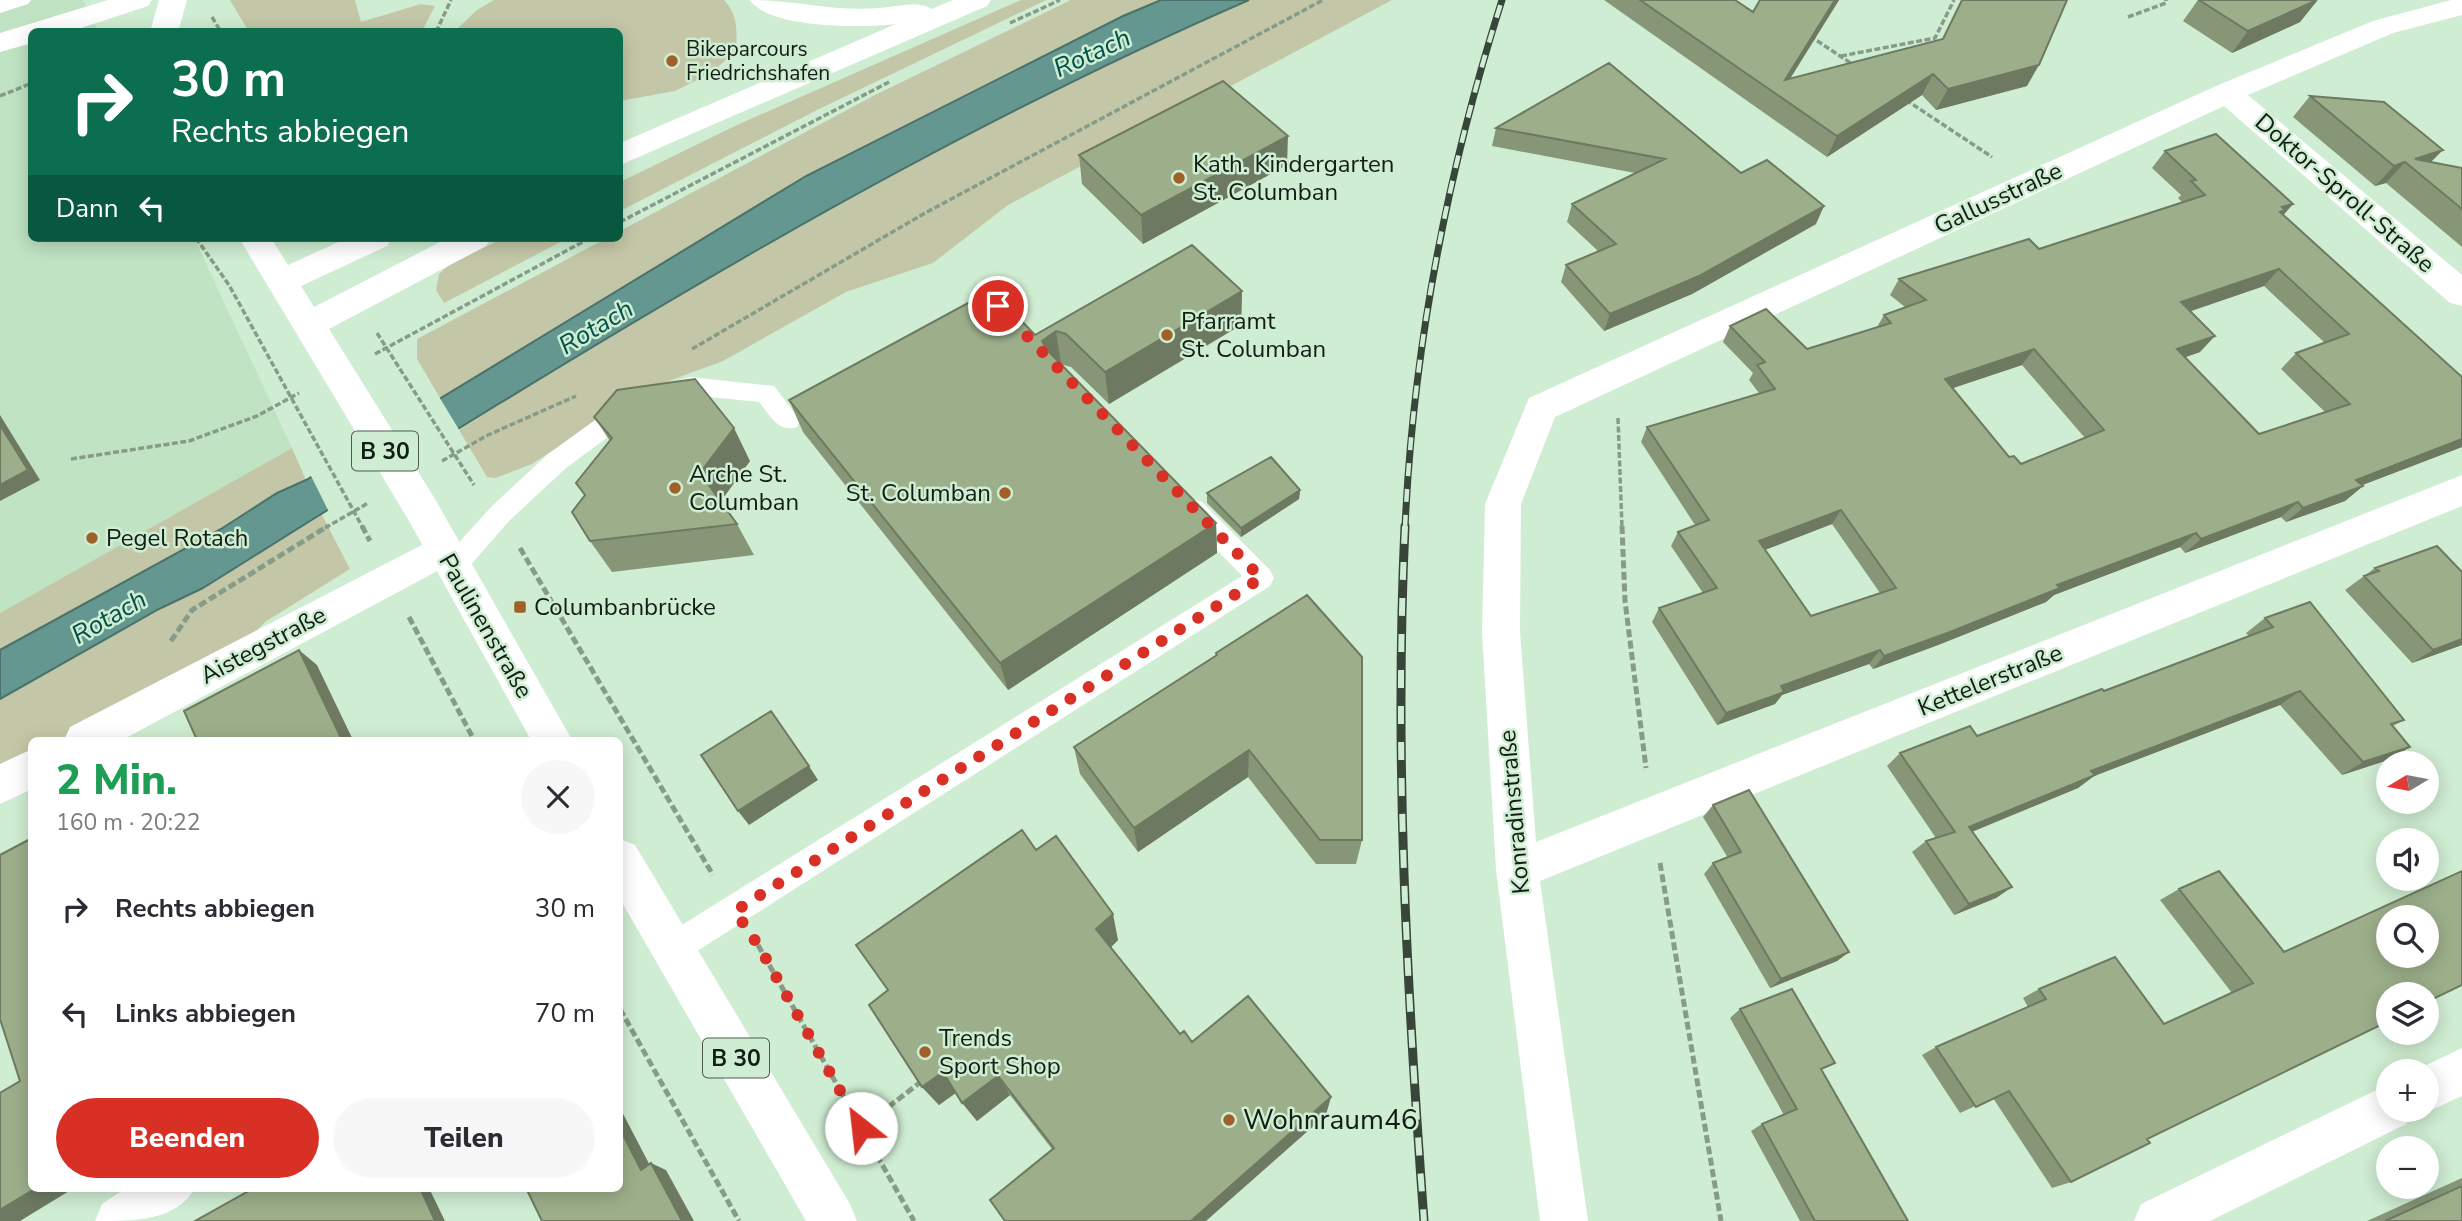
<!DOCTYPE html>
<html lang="de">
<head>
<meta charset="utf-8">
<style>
	:root { --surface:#fff; --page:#f7f7f7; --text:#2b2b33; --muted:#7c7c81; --accent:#d93025 }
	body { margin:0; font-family:"Nunito Sans",sans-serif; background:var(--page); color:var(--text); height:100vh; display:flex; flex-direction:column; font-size:26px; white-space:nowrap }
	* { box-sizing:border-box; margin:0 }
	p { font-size:23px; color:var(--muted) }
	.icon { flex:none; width:38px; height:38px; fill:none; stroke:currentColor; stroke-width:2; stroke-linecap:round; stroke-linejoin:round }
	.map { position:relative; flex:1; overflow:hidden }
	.side { position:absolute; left:28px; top:737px; width:595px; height:455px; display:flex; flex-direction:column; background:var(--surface); border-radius:10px; box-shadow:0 4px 18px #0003 }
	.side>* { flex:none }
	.top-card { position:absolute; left:28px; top:28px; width:595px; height:214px; border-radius:10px; box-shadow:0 4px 18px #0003; background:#0b6e4f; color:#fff; overflow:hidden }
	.needle { width:46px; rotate:260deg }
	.controls { position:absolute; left:2376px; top:751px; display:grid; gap:14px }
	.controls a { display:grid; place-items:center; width:63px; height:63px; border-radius:50%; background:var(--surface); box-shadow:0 4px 18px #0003; font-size:35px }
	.pin { position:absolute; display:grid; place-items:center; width:60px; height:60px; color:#fff; margin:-30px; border:4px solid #fff; border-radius:50%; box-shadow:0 2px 7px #0007 }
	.me { position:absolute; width:77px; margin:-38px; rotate:331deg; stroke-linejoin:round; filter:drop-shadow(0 0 5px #0008) }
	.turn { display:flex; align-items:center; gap:24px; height:147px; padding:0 28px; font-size:32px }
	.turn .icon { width:91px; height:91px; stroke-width:2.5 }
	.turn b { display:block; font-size:49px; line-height:60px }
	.then { display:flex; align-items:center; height:66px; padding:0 28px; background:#0003; gap:14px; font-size:26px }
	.round { display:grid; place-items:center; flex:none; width:74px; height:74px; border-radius:37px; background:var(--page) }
	.summary { display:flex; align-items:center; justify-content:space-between; height:119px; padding:0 28px }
	h1 { font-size:42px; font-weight:800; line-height:52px; color:#1e9e55 }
	.button { display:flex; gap:14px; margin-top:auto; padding:14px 28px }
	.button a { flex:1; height:80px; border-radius:42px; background:var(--accent); color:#fff; font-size:28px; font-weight:800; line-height:80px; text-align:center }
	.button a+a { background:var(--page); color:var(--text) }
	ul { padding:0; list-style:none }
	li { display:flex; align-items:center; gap:21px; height:105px; padding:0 28px }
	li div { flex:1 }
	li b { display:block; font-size:26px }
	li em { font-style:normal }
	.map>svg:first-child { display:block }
	.built { fill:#bfe3c3 }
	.green { fill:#c4c7a7 }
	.water { fill:#63978f; stroke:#4b726a; stroke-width:2 }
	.pier { fill:#cfedd2 }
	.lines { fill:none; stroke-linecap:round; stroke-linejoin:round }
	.path-far1 { stroke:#869c88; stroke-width:3.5; stroke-dasharray:6 2.5; stroke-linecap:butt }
	.path { stroke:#869c88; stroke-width:5; stroke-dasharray:8 3.5; stroke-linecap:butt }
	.service { fill:#fff; fill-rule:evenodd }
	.minor { fill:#fff; fill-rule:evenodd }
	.primary { fill:#fff; fill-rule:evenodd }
	.rail-far1-casing { stroke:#374639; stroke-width:7 }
	.rail-casing { stroke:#374639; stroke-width:9 }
	.rail-far1 { stroke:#cfedd2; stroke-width:4.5; stroke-dasharray:13; stroke-linecap:butt }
	.rail { stroke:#cfedd2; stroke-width:6; stroke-dasharray:18; stroke-linecap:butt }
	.wall { fill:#869677; fill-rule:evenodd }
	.shaded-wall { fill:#6d7a61 }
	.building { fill:#9caf8a; stroke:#6d7a61; stroke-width:2; fill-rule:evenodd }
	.route { stroke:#d93025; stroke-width:12; stroke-dasharray:0 21.6 }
	.poi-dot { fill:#a0602a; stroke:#cfedd2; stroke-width:2.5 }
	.labels { text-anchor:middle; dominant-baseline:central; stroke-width:5; stroke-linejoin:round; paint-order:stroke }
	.far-poi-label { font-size:21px; fill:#121d14; stroke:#cfedd2; text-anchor:start }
	.shield { fill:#cfedd2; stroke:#4b5b4d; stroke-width:2 }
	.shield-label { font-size:23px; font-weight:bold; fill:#121d14 }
	.poi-label { font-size:24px; fill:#121d14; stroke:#cfedd2; text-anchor:start }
	.street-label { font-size:24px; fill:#121d14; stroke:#cfedd2 }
	.water-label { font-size:26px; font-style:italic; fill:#005149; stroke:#cfedd2 }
	.near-poi-label { font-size:28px; fill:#121d14; stroke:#cfedd2; text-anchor:start }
</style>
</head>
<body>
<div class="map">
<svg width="2462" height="1221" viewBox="0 0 2462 1221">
	<rect width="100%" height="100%" fill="#cfedd2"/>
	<path class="built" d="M0,0H83L98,31L32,32V238H194L292,448L0,613Z"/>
	<path class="green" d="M230,0H355L361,22L421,4L435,6L422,31L249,32Z
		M494,0H724C738,15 737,30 736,50L713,72L675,91L620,101V32L455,31L477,10Z
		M1021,0H1046L817,110L620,211V182L737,125Z
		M1071,0H1161L1123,16L806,176L440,398L417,359V339L607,238H620V231L877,94Z
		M1249,0H1392L1008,205L933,263L846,292L723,361L650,388L532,464L496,478L487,477L459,430L545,375L744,257L1033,99Z
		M504,238H568L444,303L436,290L439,274L450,264Z
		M292,448L306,480L277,493L221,529L0,650V613Z
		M322,515L350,569L265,622L239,649L67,740H32L31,759L0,776V700L159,609L203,588Z"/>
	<path class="water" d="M1161,0H1249C882,159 542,376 203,588L159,609L0,699V650L221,529L277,493L306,480L806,176L1123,16Z"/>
	<path class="pier" d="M438,395L461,433L330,514L310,474Z"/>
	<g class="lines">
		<path class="path-far1" d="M212,17L221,32
			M2128,17L2166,3V0
			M1010,23L1060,0
			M436,32L451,0
			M1810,36L1855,66
			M1841,56L1935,38L1954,0
			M0,96L32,83
			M1906,100L1992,157
			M620,222L889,82
			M196,238L229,285L363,528
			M377,333L474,485
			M692,349L925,213L1323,0
			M375,354L590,238
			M1618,418L1622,528
			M71,459L189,441L257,416L299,393
			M442,461L488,435L576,396
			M325,528L368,503"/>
		<path class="path" d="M362,526L370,541
			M1622,526L1625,601L1646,768
			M520,548L713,875
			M409,617L474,740
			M171,641L192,610L328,526
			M1660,863L1721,1221
			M758,945L914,1221
			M620,1009L739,1221
			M861,1128L922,1081"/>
		<path class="service" d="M0,0H31L28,4L0,13Z
			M690,377L774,386L800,420L797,427C778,433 770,415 759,402L690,395L666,402L658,400L654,393L658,386Z
			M631,398L639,400L643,407L639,414L566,468L509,521L462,575L453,578L444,575L440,567L444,559L491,507L548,454L623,400Z
			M1193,499L1202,502L1270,570L1274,578L1270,586L683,960L672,964L661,960L657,949L661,938L1242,576L1184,516L1180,509L1184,502Z"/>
		<path class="minor" d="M159,0H187L178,32H150Z
			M2451,0H2462V15L2393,33L2248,95L2462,275V306L2450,303L2224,106L1555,417L1521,504L1520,632L1536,842L2462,475V506L1540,881L1588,1221H1540L1496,870L1482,632L1485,504L1529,398L2216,86L2373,21Z
			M443,534L456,539L462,550L456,561L122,740H64L70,727Z
			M32,749V789L0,804V764Z
			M2462,1048V1096L2427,1112L2420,1110H2427V1071H2414Z
			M2389,1084V1110H2411L2406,1124L2210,1221H2134L2141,1204Z
			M126,1188H195C177,1221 134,1221 95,1221L102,1204Z"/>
		<path class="primary" d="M108,0H152L148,6L69,32H32V43L0,52V33Z
			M750,0C794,0 835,12 879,8C894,7 920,0 931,9L953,0H991L987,6L620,165V143L896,24C864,28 769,29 750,0Z
			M239,238H271L288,265L347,238H392L387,246L301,286L314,307L448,238H491L486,246L329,329L435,499L572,740H531L409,521Z
			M620,839L635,845L850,1204L857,1221H806L620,899Z"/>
		<defs>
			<path id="rail-far1" d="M1405,528C1413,347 1447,173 1502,0"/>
			<path id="rail" d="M1405,526C1394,758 1407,990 1424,1221"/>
		</defs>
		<use href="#rail-far1" class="rail-far1-casing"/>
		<use href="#rail" class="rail-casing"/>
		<use href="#rail-far1" class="rail-far1"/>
		<use href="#rail" class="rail"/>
	</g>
	<path class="wall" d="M1604,0H1735L1753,12L1760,0H1839L1790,79L1942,39L2027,86L1936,110L1922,95L1827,157Z
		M2198,0H2317L2300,22L2232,53L2183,21Z
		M2310,96L2431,162L2462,168V247L2386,183L2375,186L2293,117Z
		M1496,128L1741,173L1816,224L1692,294L1604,331L1561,282L1566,265L1598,251L1567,222L1572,204L1635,173L1492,146Z
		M2165,151L2293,204L2283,215L2462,377V447L2362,485L2363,486L2345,501L2286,522L2281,517L2185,553L2180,547L2054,595L2046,602L1938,645L1873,669L1869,664L1782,695L1775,704L1717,725L1652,622L1659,608L1703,593L1671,546L1678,532L1695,525L1641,442L1647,427L1759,393L1749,380L1753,373L1723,342L1730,326L1807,349L1877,327L1884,315L1905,307L1890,295L1899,279L2039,249L2182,202L2178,198L2181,195L2152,168ZM2264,286L2325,343L2296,353L2281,369L2325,412L2259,434L2185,357L2200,352L2190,311ZM2022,365L2085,438L2021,464L2009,457L1953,388ZM1832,524L1880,593L1811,616L1765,550Z
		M1079,155L1287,165L1143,244L1082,184Z
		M1242,291L1241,325L1109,404L1071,367L1060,364L1216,523L1217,553L1008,690L803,432L789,400L1035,335Z
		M594,417L750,461L721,501L737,524L754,555L612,572L590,541L584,495L610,441Z
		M1300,490L1299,499L1241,537L1207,503V493Z
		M2375,568L2462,645L2412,663L2345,590Z
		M2265,618L2404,720L2393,726L2410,747L2388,760L2342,775L2280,705L2094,776L2078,788L1972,832L2012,887L1996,898L1954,915L1912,852L1926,841L1936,838L1887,766L1900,753L1977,736L2104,691L2249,636L2246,633Z
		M1216,653L1362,840L1356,864H1316L1248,777L1138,852L1080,774L1074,747L1216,656Z
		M1713,805L1849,952L1837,961L1770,988L1704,874L1713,863L1728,858L1703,817Z
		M1036,850L1118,940L1111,947L1180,1034L1192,1042L1326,1115L1052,1149L1010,1095L977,1121L956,1093L939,1105L922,1087L888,990Z
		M2179,889L2284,952L2147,1139L2071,1182L2052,1188L1993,1098L1960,1113L1922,1055L1936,1047L2028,1007L2023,998L2039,989L2164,1024L2232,993L2160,900Z
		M1740,1009L1822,1071L1908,1221H1800L1751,1131L1762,1124L1784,1115L1730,1018Z
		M2462,1178V1221H2367Z"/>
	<path class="shaded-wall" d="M1835,0H1839L1779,96L1785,80Z
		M2317,1L2300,22L2232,53L2248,31Z
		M2039,65L2027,86L1936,110L1948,89Z
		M1933,74L1922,95L1827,157L1837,136Z
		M1288,136L1287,165L1143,244L1141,215Z
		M2443,150L2423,170L2415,159Z
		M2405,162L2386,183L2375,186L2394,166Z
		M2293,204L2278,221L2282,207Z
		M1824,206L1816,224L1692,294L1604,331L1610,314Z
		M2279,269L2264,286L2168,319L2181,302Z
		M1242,291L1241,325L1109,404L1105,372Z
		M1056,331L1061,364L1048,374L1042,341Z
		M2215,336L2200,352L2163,365L2177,349Z
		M2034,349L2022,365L1935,394L1945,379Z
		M0,415L40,480L0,501Z
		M734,428L750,461L718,505L700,473Z
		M2462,439V447L2339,494L2356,480Z
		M2363,486L2345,501L2286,522L2303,508Z
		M1300,490L1299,499L1241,537V528Z
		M2298,502L2281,517L2185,553L2201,539Z
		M1841,510L1832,524L1751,555L1759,541Z
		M1216,523L1217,553L1008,690L1000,663Z
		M2196,533L2180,547L2054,595L2046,602L1938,645L1873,669L1884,656L2057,585Z
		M2462,639V645L2412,663L2433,650Z
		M299,650L317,665L353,740H342Z
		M1880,650L1869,664L1782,695L1775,704L1717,725L1726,713L1781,686Z
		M2300,691L2280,705L2094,776L2078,788L1954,839L1969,827L2091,771Z
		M2410,747L2388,760L2342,775L2363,762Z
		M1249,750L1248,777L1138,852L1134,828Z
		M809,766L818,780L749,825L738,811Z
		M2012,887L1996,898L1954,915L1969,904Z
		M1113,914L1118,940L1103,955L1096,929Z
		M1849,952L1837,961L1770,988L1781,979Z
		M943,1072L958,1091L939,1105L922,1087Z
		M998,1076L1010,1095L977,1121L962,1103Z
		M1331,1097L1326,1115L1206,1221H1191Z
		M620,1108L656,1177L641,1170L620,1129Z
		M651,1163L666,1170L694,1221H682Z
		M36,1188H74L20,1221H0V1210Z
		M420,1188H429L445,1221H435Z"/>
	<path class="building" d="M1640,0H1735L1753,12L1760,0H1835L1785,80L1943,39L1962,0H2067L2039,65L1948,89L1933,74L1837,136Z
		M2199,0H2317L2248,31Z
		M1609,63L1741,173L1767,160L1824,206L1699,276L1610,314L1566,265L1616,244L1572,204L1665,159L1496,128Z
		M1223,81L1288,136L1141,215L1079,155Z
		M2310,96L2384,102L2443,150L2415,159L2462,168V209L2405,162L2394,166Z
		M2216,134L2293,204L2282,207L2285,210L2280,212L2462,377V439L2356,480L2363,486L2303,508L2298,502L2201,539L2196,533L2057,585L2060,588L1950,632L1884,656L1880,650L1781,686L1784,692L1726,713L1659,608L1717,588L1678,532L1709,520L1647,427L1775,389L1757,365L1765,362L1730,326L1766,309L1807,349L1891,323L1884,315L1926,300L1899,279L2029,239L2039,249L2205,195L2191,181L2196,180L2165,151ZM2279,269L2349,334L2296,353L2350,404L2259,434L2177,349L2215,336L2181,302ZM2034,349L2104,430L2021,464L2014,456L2009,457L1945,379ZM1841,510L1896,588L1811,616L1759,541Z
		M1192,245L1242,291L1105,372L1066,334L1056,331L1042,341L1047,350L1216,523L1000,663L789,400L992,290L1035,335Z
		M695,379L734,428L700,473L737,524L590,541L572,512L585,495L576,483L612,438L594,417L617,390Z
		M0,425L28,470L0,485Z
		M1271,457L1300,490L1241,528L1207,493Z
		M2437,546L2462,572V639L2433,650L2364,576L2379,571L2375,568Z
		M1307,595L1362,657V840H1320L1249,750L1134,828L1074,747L1217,655L1216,653Z
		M2310,602L2404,720L2391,724L2410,747L2363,762L2300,691L2091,771L2095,775L1969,827L2012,887L1969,904L1926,841L1955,832L1900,753L1970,726L1977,736L2102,689L2104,691L2273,627L2265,618Z
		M299,650L342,740H197L184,711Z
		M771,711L809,766L738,811L701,755Z
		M1749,790L1849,952L1781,979L1713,863L1741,852L1713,805Z
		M1022,830L1036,850L1056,836L1113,914L1096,929L1180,1034L1184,1031L1192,1042L1248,996L1331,1097L1191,1221H1005L990,1200L1054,1148L998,1076L962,1103L943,1072L922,1087L869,1005L888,990L856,945Z
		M32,838V1188H36L0,1210V1093L20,1081L0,1019V855Z
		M2219,871L2284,952L2462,871V985L2427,1002V994H2389V1021L2147,1139L2150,1143L2071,1182L2009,1091L1976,1107L1936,1047L2046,999L2039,989L2115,957L2164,1024L2253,983L2179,889ZM2389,917H2427V956H2389Z
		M1792,989L1835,1063L1821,1069L1908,1221H1815L1762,1124L1797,1109L1740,1009Z
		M620,1129L641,1170L651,1163L682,1221H542L526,1188H620Z
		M2462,1186V1221H2385Z
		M254,1188H420L435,1221H195Z"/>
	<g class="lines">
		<path class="route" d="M861,1128L760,948L735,911L1261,578L998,306"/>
	</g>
	<g class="poi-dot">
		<circle cx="672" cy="61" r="7"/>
		<circle cx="1179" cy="178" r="7"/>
		<circle cx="1167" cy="335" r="7"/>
		<circle cx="675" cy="488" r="7"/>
		<circle cx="1005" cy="493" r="7"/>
		<circle cx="92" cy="538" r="7"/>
		<rect x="513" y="600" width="14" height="14" rx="3.5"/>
		<circle cx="925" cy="1052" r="7"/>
		<circle cx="1229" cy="1120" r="7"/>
	</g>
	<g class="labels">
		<g class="far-poi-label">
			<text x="686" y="49">Bikeparcours<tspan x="686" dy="24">Friedrichshafen</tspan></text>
		</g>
		<g class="shield">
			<rect x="352" y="431.5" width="66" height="39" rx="5"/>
			<rect x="703" y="1038.5" width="66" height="39" rx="5"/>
		</g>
		<g class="shield-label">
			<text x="385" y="451">B 30</text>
			<text x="736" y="1058">B 30</text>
		</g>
		<g class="poi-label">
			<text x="1193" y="164">Kath. Kindergarten<tspan x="1193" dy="28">St. Columban</tspan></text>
			<text x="1181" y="321">Pfarramt<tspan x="1181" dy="28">St. Columban</tspan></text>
			<text x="689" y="474">Arche St.<tspan x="689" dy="28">Columban</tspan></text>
			<text x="991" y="493" text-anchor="end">St. Columban</text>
			<text x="106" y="538">Pegel Rotach</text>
			<text x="534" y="607">Columbanbrücke</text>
			<text x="939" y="1038">Trends<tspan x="939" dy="28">Sport Shop</tspan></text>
		</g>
		<g class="street-label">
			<text transform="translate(2345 193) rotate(41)">Doktor-Sproll-Straße</text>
			<text transform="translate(1998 198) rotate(-25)">Gallusstraße</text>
			<text transform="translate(486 626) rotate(60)">Paulinenstraße</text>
			<text transform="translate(263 645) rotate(-28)">Aistegstraße</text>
			<text transform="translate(1990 680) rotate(-22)">Kettelerstraße</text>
			<text transform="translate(1514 812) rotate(-95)">Konradinstraße</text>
		</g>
		<g class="water-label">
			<text transform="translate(1092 53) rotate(-25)">Rotach</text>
			<text transform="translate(596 327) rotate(-31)">Rotach</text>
			<text transform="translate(109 617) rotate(-30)">Rotach</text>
		</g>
		<g class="near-poi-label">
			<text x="1243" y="1120">Wohnraum46</text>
		</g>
	</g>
</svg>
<div class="controls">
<a><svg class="needle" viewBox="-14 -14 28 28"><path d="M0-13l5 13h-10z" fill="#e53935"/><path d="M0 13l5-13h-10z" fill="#7c7c81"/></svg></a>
<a><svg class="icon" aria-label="sound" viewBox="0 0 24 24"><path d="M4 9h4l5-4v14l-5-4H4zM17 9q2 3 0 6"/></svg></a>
<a><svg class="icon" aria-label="search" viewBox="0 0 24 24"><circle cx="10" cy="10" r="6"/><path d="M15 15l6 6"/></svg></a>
<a><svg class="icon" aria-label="layers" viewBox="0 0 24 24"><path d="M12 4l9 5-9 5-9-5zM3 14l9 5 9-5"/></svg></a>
<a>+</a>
<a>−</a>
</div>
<div class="pin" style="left:998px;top:306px;background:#d93025"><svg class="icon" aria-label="arrive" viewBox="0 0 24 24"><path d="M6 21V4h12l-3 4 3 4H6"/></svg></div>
<svg class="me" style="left:861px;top:1128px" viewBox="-20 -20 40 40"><circle r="19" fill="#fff"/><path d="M0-13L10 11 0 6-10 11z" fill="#d93025"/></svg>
<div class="top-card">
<div class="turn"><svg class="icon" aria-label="right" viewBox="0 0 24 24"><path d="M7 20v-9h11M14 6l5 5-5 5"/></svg><div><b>30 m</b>Rechts abbiegen</div></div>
<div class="then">Dann<svg class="icon" aria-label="left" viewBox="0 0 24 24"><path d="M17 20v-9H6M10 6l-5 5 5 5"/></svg></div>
</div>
<section class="side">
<div class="summary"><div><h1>2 Min.</h1><p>160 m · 20:22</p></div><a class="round"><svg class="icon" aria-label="close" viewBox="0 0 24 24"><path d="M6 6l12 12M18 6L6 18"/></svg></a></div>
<ul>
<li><svg class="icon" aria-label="right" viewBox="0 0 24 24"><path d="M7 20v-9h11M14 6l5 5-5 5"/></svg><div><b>Rechts abbiegen</b></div><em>30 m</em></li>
<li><svg class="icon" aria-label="left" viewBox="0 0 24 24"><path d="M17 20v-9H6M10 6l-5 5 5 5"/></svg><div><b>Links abbiegen</b></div><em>70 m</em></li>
</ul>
<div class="button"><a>Beenden</a><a>Teilen</a></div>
</section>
</div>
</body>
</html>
